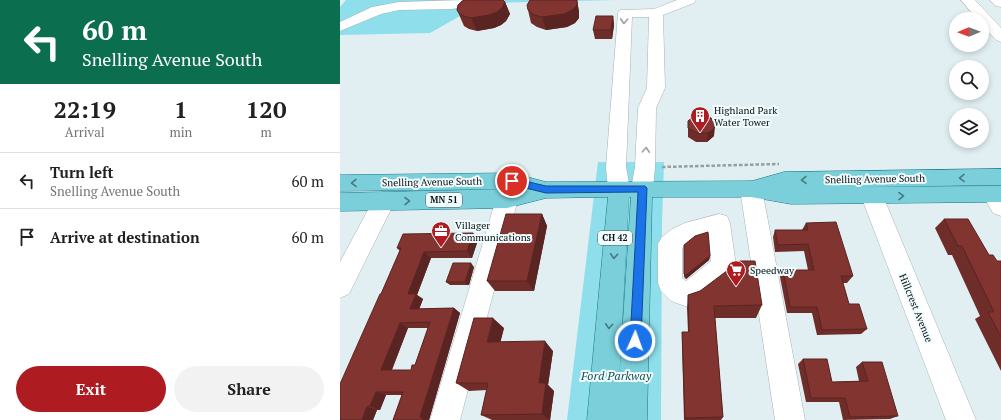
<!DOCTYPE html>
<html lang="en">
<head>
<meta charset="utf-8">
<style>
	:root { --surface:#fff; --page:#f2f2f2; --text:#202124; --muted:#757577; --line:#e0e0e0; --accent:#ae1b21 }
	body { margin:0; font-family:"PT Serif",serif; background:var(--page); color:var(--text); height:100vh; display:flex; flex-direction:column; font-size:15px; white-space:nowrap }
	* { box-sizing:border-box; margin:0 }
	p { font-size:13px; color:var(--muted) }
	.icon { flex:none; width:22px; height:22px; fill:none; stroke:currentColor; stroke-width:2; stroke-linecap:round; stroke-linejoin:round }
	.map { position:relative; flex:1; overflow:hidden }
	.panel { display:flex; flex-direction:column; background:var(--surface); width:340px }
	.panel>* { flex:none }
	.banner { background:#0b6e4f; color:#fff; overflow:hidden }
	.needle { width:26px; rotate:269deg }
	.buttons { position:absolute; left:609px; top:12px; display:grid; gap:8px }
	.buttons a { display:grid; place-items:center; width:40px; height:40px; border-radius:50%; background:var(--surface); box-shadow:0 2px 6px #0003; font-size:20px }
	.pin { position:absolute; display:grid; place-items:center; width:34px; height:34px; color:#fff; margin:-17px; border:2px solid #fff; border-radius:50%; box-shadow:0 1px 4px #0007 }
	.me { position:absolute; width:44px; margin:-22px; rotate:2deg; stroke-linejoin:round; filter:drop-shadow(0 0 3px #0008) }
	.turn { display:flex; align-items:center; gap:14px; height:84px; padding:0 16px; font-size:18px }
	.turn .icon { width:52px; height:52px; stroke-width:2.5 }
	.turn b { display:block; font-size:28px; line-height:34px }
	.eta { display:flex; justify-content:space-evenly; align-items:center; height:68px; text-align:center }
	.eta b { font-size:24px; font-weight:800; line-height:28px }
	.action { display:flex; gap:8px; margin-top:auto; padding:8px 16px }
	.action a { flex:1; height:46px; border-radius:24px; background:var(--accent); color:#fff; font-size:16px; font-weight:800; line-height:46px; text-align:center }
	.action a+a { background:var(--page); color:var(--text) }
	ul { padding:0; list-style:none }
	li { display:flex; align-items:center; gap:12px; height:56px; padding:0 16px; border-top:1px solid var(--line) }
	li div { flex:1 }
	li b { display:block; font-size:15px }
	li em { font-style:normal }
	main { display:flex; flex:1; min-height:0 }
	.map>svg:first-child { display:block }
	.green { fill:#8edeec }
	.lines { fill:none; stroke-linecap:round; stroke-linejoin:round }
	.minor-casing { stroke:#a6b4b6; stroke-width:1 }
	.major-casing { stroke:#197784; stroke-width:1 }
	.path { stroke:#949fa1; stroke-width:2.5; stroke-dasharray:3.5 2; stroke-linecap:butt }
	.minor { fill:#fff; fill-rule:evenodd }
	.major { fill:#7acfda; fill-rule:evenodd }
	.wall { fill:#6f2d29; fill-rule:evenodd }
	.shaded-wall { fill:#5a2422 }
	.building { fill:#813430; stroke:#5a2422; fill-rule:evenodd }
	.oneway { stroke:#9d9f9f }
	.oneway2 { stroke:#48797f }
	.route { fill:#1a73e8; stroke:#114b97 }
	.labels { text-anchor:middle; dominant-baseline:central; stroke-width:4; stroke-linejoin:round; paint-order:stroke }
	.shield { fill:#f1fcfe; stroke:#505657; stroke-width:1 }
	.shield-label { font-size:9px; font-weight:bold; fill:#0b0f10 }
	.poi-label { font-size:10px; fill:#0b0f10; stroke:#f1fcfe; text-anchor:start }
	.street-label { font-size:10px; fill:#0b0f10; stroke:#f1fcfe }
	.near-park-label { font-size:12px; font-style:italic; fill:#1a4d55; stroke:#f1fcfe }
</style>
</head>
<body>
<main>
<section class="panel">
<div class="banner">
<div class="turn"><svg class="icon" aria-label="left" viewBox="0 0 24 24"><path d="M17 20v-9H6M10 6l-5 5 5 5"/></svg><div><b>60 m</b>Snelling Avenue South</div></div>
</div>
<div class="eta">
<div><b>22:19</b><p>Arrival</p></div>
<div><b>1</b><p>min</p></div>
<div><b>120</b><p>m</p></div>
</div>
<ul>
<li><svg class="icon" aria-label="left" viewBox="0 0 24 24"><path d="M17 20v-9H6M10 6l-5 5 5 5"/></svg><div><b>Turn left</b><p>Snelling Avenue South</p></div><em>60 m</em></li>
<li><svg class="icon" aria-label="arrive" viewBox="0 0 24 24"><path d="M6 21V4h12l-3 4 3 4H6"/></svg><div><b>Arrive at destination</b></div><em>60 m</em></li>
</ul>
<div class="action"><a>Exit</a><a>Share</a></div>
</section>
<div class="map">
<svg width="661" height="420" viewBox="0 0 661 420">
	<rect width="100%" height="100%" fill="#e1eff2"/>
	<path class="green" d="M6,0H276L143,3L90,33L0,35V7Z
		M258,162H324L322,223L321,420H227Z"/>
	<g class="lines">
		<defs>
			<path id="minor" d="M125,0L117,8L112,9L59,10L41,14L0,31V22L32,7L59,2Z
				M337,0H356L354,3L323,15L325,88L316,108L315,167L313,189L309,195L302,197L295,195L291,189L295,167L298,108L307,88L309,17H292L286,167L290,189L286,195L279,197L272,195L268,189L266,167L278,13L280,10L314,9Z
				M621,0H635L661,28V42L656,40L642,25V19H637Z
				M650,0H661V7L656,6Z
				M411,181L418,183L422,189L465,420H435L400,189L404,183Z
				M653,186L661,189V216L653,213L642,194L645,188Z
				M532,188L540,190L543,196L636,420H606L521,196L524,190Z
				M167,190L175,193L178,199L120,420H90L156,199L159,193Z
				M44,192L52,195L55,201L9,294L0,298V262L36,195Z
				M379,214L387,216L390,223L396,266L393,274L357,303L348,307L331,301L321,291L318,283V244L322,237L332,229L345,223ZM369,234L371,261L346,281L342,278V248L354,239Z"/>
			<path id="major" d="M661,169V185L514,187L661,186V202L451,204L411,197H312L307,420H247L268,197L206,198L167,208L0,211V193L173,189L0,191V175L172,173L206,182L412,181L444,172ZM289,197H291L279,383Z"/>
		</defs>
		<use href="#minor" class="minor-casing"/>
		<use href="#major" class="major-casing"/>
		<path class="path" d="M322,167L439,164"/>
		<use href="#minor" class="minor"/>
		<use href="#major" class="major"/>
	</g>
	<path class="wall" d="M237,0L239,12V18L235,23L227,27L206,30L197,27L191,23L188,10Z
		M165,2L170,14L166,21L161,25L154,28L137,31L129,29L124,26L117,10Z
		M273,16L274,25L272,39H255L253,30Z
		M348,121L374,136L367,142H356L348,137Z
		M202,214L207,226L194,291H155L147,281Z
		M604,219L649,255L657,261H661V371L635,319L640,316L612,255H608L595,228Z
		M466,223L513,276L507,283H503L509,304L527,329L521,334L477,335L472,313H447L440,277L443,270H468L464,251L435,252L433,237L435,230H462Z
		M133,233L138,240L132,258H91L77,295L83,299L79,309L114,308L120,313L89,420H53L62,395H46L40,410H37L33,420H0L41,294L60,251L57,248ZM68,328H88L75,365L71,370H52Z
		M344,245L370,256L369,260L346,279L344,277Z
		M134,267L129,285H110L106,282Z
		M360,291L422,305L416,318H375L383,417L381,420H344L342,343V332H348L347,308L348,295Z
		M164,328L160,342L213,351L208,385L214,391L210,420H152L141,415L147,390L129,391L116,383Z
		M463,359L492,382L519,381L516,367L522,362L558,416L550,419L503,420L499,402H466L458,364Z"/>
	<path class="shaded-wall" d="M237,0L239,12V18L235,23L227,27L206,30L202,17Z
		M165,2L170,14L166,21L161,25L154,28L137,31L131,18Z
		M273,16L274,25L272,39L271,30Z
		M375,127L374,136L367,142L368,133Z
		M202,214L207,226L194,291L187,281Z
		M133,233L138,240L132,258L127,251Z
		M84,252L91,258L77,295L83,299L77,315L70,309L68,294Z
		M370,256L369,260L346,279V275Z
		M131,263L134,267L129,285L125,282Z
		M114,308L120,313L89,420H84L80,417Z
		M153,318L164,328L158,352L147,342Z
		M60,323L68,328L50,374L41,370Z
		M205,341L213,351L208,385L214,391L210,420L202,414L199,383Z
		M36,392L46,395L40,410L30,406Z
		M27,407L37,410L33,420H22Z"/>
	<path class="building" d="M125,0H163L165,2L162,8L157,12L149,15L131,18L124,16L119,13L117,10L118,5L122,1Z
		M190,0H237V5L232,10L224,14L202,17L194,15L188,10L187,5Z
		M256,16H273L271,30H253Z
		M355,115H366L374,120L375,127L368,133H357L348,128V121Z
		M166,214H202L187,281H147Z
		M604,219H628L649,255H653L657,261H661V337L648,312H654L622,246H618Z
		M496,222L513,276H501L509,304H519L527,329L482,330L477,307H450L443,270H474L468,244L438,245L435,230H468L466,223Z
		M368,232L370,256L346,275L344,274V245L355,236Z
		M133,233L127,251L84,252L68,294H76L70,309L114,308L80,417L84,419V420H53L63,392H36L30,406L27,407L22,420H0V384L40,294H41L61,248H57L63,234ZM90,322L75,365H72L71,370H41L60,323Z
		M400,261H415L422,305L374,306L383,417L345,418L342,332H349L348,295L360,291Z
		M113,263H131L125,282H106Z
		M134,318H153L147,342L205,341L199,383H206L202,414L141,415L148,383H116Z
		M463,359H487L492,382L528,381L522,362H542L558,416L510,417L505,398H471Z"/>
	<defs><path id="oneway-chevron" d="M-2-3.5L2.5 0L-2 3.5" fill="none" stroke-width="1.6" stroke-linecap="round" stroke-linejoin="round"/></defs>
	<g class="oneway">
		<use href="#oneway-chevron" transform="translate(284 21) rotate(93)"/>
		<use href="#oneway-chevron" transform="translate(306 150) rotate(-87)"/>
	</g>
	<g class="oneway2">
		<use href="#oneway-chevron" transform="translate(622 178) rotate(179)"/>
		<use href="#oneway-chevron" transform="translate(464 180) rotate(179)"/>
		<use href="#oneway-chevron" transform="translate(14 183) rotate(179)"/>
		<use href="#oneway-chevron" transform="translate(561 196) rotate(-1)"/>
		<use href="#oneway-chevron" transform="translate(67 201) rotate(-1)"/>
		<use href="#oneway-chevron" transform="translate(274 256) rotate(94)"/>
		<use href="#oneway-chevron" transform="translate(269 326) rotate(94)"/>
	</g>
	<path class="route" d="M172,178L206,186H305L307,188L301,341L299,345L295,346L291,345L290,341L298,192L206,193L169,184L168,181L169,179Z"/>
	<defs>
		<symbol id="building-pin" viewBox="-11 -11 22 30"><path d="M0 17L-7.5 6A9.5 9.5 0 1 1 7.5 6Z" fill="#ae1b21" stroke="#f1fcfe"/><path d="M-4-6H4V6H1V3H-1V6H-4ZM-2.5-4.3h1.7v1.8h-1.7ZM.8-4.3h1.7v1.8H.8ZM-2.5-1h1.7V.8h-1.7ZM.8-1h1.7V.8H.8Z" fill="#fff"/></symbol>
		<symbol id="office-pin" viewBox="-11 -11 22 30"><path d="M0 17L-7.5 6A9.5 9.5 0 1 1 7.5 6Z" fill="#ae1b21" stroke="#f1fcfe"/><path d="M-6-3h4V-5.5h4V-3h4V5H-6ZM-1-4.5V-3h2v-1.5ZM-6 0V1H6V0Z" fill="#fff"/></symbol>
		<symbol id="supermarket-pin" viewBox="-11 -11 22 30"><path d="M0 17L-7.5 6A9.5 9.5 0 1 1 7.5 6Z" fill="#ae1b21" stroke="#f1fcfe"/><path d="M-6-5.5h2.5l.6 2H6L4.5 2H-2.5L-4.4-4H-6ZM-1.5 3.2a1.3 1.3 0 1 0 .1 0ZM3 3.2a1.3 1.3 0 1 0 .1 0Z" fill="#fff"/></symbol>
	</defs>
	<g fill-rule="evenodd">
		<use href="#building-pin" x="349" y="105" width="22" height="30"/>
		<use href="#office-pin" x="90" y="220" width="22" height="30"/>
		<use href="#supermarket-pin" x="385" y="259" width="22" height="30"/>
	</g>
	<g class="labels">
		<g class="shield">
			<rect x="86" y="193" width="36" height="14" rx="3"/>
			<rect x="258" y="231" width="34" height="14" rx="3"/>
		</g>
		<g class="shield-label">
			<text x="104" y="200">MN 51</text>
			<text x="275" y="238">CH 42</text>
		</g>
		<g class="poi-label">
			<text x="374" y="110">Highland Park<tspan x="374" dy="12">Water Tower</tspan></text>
			<text x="115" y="225">Villager<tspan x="115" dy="12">Communications</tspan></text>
			<text x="410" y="270">Speedway</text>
		</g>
		<g class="street-label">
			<text transform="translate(535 179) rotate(-1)">Snelling Avenue South</text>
			<text transform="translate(92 182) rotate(-1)">Snelling Avenue South</text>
			<text transform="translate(576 308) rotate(68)">Hillcrest Avenue</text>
		</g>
		<g class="near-park-label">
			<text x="276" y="375">Ford Parkway</text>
		</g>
	</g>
</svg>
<div class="buttons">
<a><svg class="needle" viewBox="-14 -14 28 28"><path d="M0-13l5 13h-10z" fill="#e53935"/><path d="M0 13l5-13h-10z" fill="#757577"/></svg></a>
<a><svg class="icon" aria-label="search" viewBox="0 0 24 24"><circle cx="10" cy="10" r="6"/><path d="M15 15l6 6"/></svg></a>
<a><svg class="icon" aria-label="layers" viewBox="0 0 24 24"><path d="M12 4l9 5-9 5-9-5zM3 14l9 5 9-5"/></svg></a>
</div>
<div class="pin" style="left:172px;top:181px;background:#d93025"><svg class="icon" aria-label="arrive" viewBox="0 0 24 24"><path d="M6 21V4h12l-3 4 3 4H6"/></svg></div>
<svg class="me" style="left:295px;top:341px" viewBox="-20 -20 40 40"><circle r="17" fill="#1a73e8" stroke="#fff" stroke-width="3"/><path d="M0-11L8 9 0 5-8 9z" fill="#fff"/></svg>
</div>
</main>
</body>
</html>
